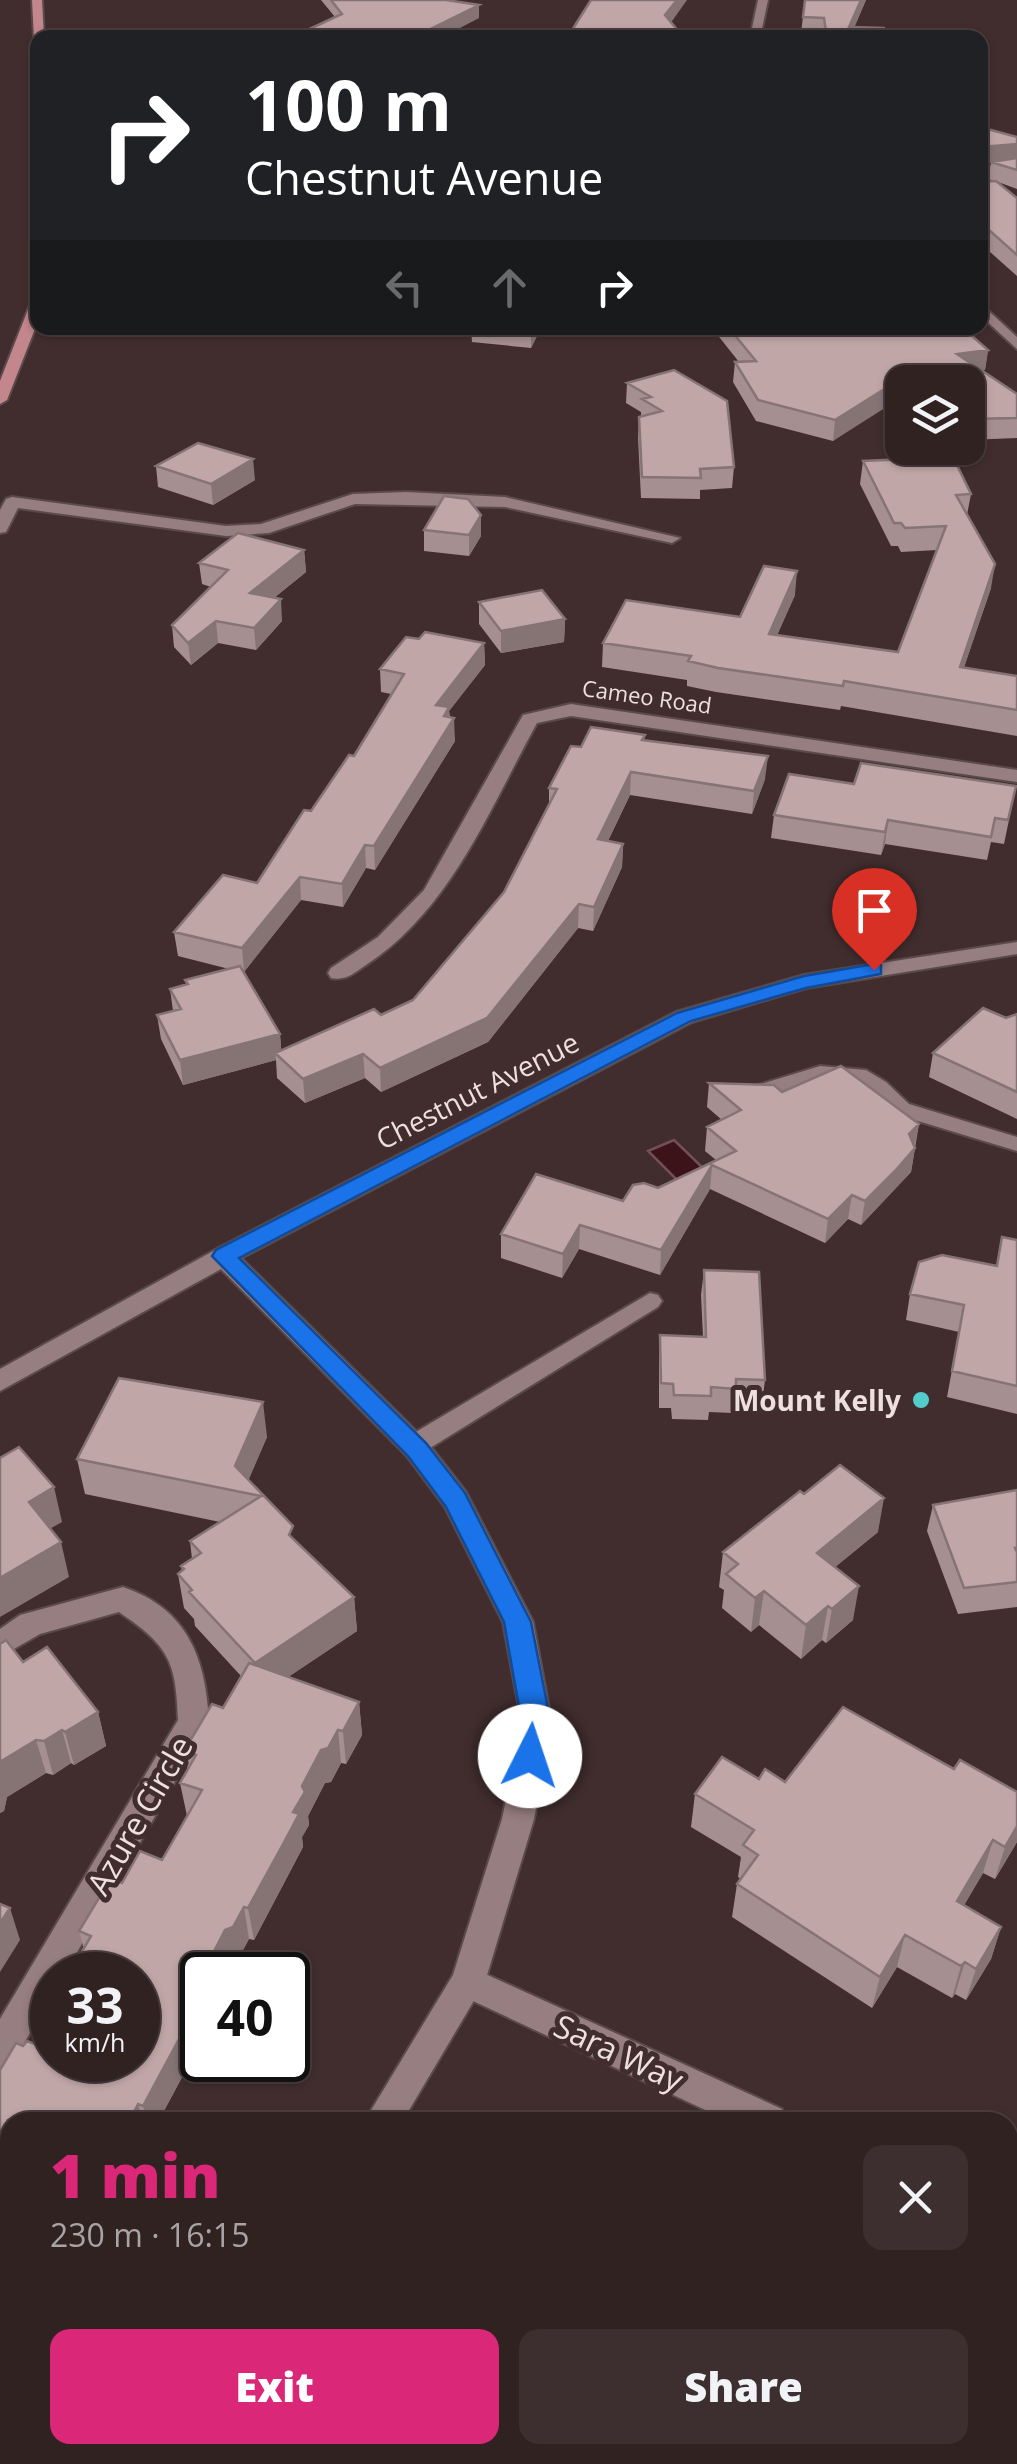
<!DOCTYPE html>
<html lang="en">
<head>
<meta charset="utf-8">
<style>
	:root { --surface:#312222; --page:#3d2f2f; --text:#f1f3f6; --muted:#a8a4a5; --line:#4c3f40; --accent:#db2777 }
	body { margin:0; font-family:"Open Sans",sans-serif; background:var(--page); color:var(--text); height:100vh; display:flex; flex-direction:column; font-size:38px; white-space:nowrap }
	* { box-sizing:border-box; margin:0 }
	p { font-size:32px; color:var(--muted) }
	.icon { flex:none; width:55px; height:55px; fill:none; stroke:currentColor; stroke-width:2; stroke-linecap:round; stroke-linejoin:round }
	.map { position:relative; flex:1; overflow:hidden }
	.details { position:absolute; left:0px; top:2112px; width:1018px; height:352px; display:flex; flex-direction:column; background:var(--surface); border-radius:30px 30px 0 0; box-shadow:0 2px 8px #0004,0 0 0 2px var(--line) }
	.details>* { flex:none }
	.hud { position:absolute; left:30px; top:30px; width:958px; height:305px; border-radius:20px; box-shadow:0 2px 8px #0004,0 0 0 2px var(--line); background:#202124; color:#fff; overflow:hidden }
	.tools { position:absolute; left:885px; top:365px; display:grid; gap:20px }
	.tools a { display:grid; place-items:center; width:100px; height:100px; border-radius:20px; background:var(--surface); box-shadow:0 2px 8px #0004,0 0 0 2px var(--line); font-size:50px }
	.speed { position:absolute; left:30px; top:1952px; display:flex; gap:20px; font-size:50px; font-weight:700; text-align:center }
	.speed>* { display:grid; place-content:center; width:130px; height:130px; border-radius:50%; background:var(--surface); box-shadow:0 2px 8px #0004,0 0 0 2px var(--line); line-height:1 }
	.speed small { font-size:25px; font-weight:400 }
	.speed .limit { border:5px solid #111; border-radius:15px; background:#fff; color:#111 }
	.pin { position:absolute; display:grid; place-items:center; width:85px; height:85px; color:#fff; margin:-102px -42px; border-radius:50% 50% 50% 0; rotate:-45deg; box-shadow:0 0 10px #0007 }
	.pin .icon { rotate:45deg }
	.me { position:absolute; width:110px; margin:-55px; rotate:4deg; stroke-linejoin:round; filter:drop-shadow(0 0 8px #0008) }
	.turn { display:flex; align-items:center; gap:35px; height:210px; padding:0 50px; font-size:45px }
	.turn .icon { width:130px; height:130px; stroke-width:2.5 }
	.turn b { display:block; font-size:70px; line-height:85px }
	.lanes { display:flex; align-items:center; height:95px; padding:0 50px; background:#0003; justify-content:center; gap:50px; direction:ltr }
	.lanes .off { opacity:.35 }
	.round { display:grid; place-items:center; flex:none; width:105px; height:105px; border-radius:20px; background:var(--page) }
	.head { display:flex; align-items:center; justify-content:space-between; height:170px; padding:0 50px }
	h1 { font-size:60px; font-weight:800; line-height:75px; color:var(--accent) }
	.action { display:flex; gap:20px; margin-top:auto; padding:20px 50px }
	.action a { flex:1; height:115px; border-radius:20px; background:var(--accent); color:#fff; font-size:40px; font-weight:800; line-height:115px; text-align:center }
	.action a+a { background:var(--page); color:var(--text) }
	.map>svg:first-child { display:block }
	.water { fill:#3d131a; stroke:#725055; stroke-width:2.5 }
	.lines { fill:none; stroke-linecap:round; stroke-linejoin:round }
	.lane-casing { stroke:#5b4a4b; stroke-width:4 }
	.street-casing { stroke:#5b4a4b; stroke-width:4 }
	.secondary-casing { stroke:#5b4a4b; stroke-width:4 }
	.primary-casing { stroke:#5b4a4b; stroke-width:4 }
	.lane { fill:#977e80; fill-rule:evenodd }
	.street { fill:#977e80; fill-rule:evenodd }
	.secondary { fill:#977e80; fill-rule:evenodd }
	.primary { fill:#c2868c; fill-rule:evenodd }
	.wall { fill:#a58f90 }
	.shaded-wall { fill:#867475 }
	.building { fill:#c0a6a7; stroke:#867475; stroke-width:2.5 }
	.route { fill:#1a73e8; stroke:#114b97; stroke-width:2.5 }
	.poi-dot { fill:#53cdcb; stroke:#412d2e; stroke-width:4 }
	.labels { text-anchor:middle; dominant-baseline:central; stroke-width:10; stroke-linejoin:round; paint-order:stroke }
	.far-street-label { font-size:22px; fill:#eee0e0; stroke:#412d2e }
	.street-label { font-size:28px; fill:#eee0e0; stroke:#412d2e }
	.poi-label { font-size:28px; font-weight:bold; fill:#eee0e0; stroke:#412d2e; text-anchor:end }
	.near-street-label { font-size:32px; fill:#eee0e0; stroke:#412d2e }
</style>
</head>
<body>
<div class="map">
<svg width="1017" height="2464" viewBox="0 0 1017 2464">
	<rect width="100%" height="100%" fill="#412d2e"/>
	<path class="water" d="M674,1140L704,1169L679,1182L648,1151Z"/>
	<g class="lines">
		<defs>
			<path id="lane" d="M820,1066L866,1070L886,1082L909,1104L1017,1137V1151L895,1114L854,1081L821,1080L762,1098L752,1091L755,1086Z
				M650,1293L658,1295L662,1301L658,1307L422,1453H404L401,1446L404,1439Z"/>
			<path id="street" d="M758,0H768L760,38H750Z
				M1017,164V172L980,176V168Z
				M980,303L1017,337V349L980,315Z
				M406,492L505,497L680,538L672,543L505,507L355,504L269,533L226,536L18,508L6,532L0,533V510L6,499L12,497L226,526L261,524L353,494Z
				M571,704L1017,770V782L571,716L537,723C489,810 451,909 366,965C354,973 346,981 331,978L328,973L331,968L378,937L424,890L523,715Z
				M123,1587C188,1609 206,1659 209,1722L64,1975H52V1995L12,2064L0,2069V2019L178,1720C176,1661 169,1646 119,1612L40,1634L0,1657V1629L20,1615Z
				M468,1966L782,2109L787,2122H731L456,1993L451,1982L456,1971Z
				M1008,2238L1017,2242V2282L1008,2278Z"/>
			<path id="secondary" d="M1017,942V954L806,988L692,1022L241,1258L427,1442L466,1492L533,1622L552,1724L534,1819L485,1982L402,2122H364L453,1975L502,1819L522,1724L503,1622L445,1507L407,1456L221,1269L0,1391V1369L215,1250L676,1012L804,975Z
				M160,2455H201L197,2464H156Z"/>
			<path id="primary" d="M32,0H42L44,38L38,41L34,38Z
				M38,298V321L7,400L0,404V381L31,302Z"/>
		</defs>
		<use href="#lane" class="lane-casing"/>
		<use href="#street" class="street-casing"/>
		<use href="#secondary" class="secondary-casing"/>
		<use href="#primary" class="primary-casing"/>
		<use href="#lane" class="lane"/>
		<use href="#street" class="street"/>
		<use href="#secondary" class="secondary"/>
		<use href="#primary" class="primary"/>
	</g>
	<path class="wall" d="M321,0H446L479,18L335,17Z
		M805,0H866L854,27L888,38H823V34L801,33Z
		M980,127L1017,137V189L998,182L1017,198V276L980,243V182L995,181L988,179L991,163L980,164Z
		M471,328H541L531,348L472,342Z
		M712,328H963L988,350L985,370H982L1017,394V438L968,440V382H902L833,441L756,421L733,382L735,362H739Z
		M674,370L734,467L732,488L700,490V499L641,498L638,438L639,417H641V412L626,403L627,383Z
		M863,461L971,494L967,515L991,588L964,667L1017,676V736L841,706L840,710L716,692L687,686V680L602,667L603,643L740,617L795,595L777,635L898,652L937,550L901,552L898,546H891L860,484Z
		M156,466L255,480L213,505L158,487Z
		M481,515V536L469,556L424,551V530Z
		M304,550L306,572L274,598L282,621L256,650L218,643L191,665L174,647L172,625L211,587L202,584L199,563Z
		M479,602L565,619L564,642L501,653L479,624Z
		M419,639L484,643L485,665L449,711L455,741L375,870L366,868L343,907L301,900L244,972L280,1034L281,1050L381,1015L413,1000L504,892L549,806V788L581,747L645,735L644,741L765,779L752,814L630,795L608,841L623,844L622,867L593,931L578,928L488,1042L381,1092L365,1078L305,1103L277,1078L276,1060L183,1085L161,1039L157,1015L173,1011L170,989L186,985L185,980L229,969L178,956L174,932L257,883L311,811L354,756L391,694L381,692L380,669Z
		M854,784L1016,786L1004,844L991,842L987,860L885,844L881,855L771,838L774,815Z
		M1017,1014V1119L929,1077L933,1053L1006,1018Z
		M709,1083L782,1092L919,1124L911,1172L861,1225L848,1219L825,1243L710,1189L660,1275L579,1249L562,1278L501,1258V1234L623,1201L658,1188L716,1160L705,1151L707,1127L722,1120L707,1107Z
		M1017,1240V1414L947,1397L959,1332L906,1320L910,1294L996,1266Z
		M704,1270L765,1380L762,1404H734L733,1413L709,1412L708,1420L672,1419L671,1408H659V1360L660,1335L703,1337L701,1295Z
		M267,1437L248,1480L295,1541L354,1597L357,1631L288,1677L359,1702L362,1735L346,1764L341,1763L331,1782L325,1783L308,1816L309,1825L302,1837L303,1847L254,1940L249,1939L238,1959L202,1975V2040L158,2122H10V2378L4,2389L0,2390V2070L23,2046L51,2050L138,1975H76L73,1967L84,1949L79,1931L122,1883L162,1860L187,1816L180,1783L188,1770L184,1751L223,1708L241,1676L195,1626L194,1619L184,1608L178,1574L182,1571L181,1566L192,1559L190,1541L220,1522L85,1494L77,1459Z
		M1017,1490V1607L958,1614L927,1531L933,1505Z
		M878,1532L835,1567L853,1620L826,1643L822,1640L801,1659L759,1625L751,1632L722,1608L724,1590L719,1587L723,1552Z
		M0,1644L23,1662L98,1712L106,1746L74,1765L71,1763L53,1775L46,1773L7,1797L4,1811L0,1813Z
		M759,1779L785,1782L1017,1842L995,1879L983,1873L964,1905L1001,1927L991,1959L966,2000L955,1994L952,1998L897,1967L872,2008L732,1917L737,1884L741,1879L738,1877L741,1857L691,1827L695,1794Z
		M574,2455H590L587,2462Z"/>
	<path class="shaded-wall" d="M677,0H687L665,31V15Z
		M861,0H866L850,38L849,27Z
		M479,5V18L441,38H412Z
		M1017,144V161L991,162L990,163L980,164V153L982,147Z
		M532,328H541L531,348V329Z
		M988,350L985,370L954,374L957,354Z
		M910,373L909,382H902V397L833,441L835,420Z
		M253,459L255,480L213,505L211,484Z
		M481,515V536L469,556V535Z
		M304,550L306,572L252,615L250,593Z
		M995,564L991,588L956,691L960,667Z
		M797,571L795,595L767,658L769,634Z
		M281,599L282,621L256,650L254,628Z
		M565,619L564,642L501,653V631Z
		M216,621L218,643L191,665L188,643Z
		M484,643L485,665L449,711L450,725L454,718L455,741L375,870L374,846L436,705Z
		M768,756L765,779L752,814L754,791Z
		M631,772L630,795L597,863L598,839Z
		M888,820L885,844L881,855L885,832Z
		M623,844L622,867L593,931L594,907Z
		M365,845L366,868L343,907L342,884Z
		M300,877L301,900L244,972L242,948Z
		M579,904L578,928L488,1042L381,1092L380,1068Z
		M280,1034L282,1058L275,1053L276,1060L183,1085L180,1060Z
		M363,1054L365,1078L305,1103L303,1079Z
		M919,1124L914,1148L909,1134Z
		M915,1148L911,1172L861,1225L865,1201Z
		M712,1165L710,1189L660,1275L661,1250Z
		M852,1195L848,1219L825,1243L828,1219Z
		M580,1225L579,1249L562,1278L563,1254Z
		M263,1402L267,1437L243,1493L235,1466Z
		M54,1487L62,1522L37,1536L29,1502Z
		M884,1498L878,1532L811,1587L817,1553Z
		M61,1542L69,1577L0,1617V1578Z
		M859,1586L853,1620L826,1643L832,1609Z
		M764,1591L759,1625L751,1632L755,1598Z
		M354,1597L357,1631L260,1696L255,1663Z
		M828,1606L822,1640L801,1659L806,1625Z
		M359,1702L362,1735L346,1764L343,1731Z
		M98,1712L106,1746L74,1765L65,1732Z
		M62,1730L71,1763L53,1775L44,1741Z
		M338,1730L341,1763L331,1782L325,1783L308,1816L309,1825L302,1837L303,1847L254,1940L248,1908L293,1812L302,1786L321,1750Z
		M36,1740L46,1773L7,1797L4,1811L0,1813V1762Z
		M1017,1826V1842L995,1879L1005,1847Z
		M993,1840L983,1873L948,1933L957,1901Z
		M244,1907L249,1939L238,1959L231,1962L224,1975H204V1971L225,1930Z
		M10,1908L20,1940L0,1972V1923Z
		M1001,1927L991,1959L966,2000L976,1969Z
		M905,1935L897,1967L872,2008L880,1977Z
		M965,1962L955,1994L952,1998L961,1966Z
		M202,1984V2040L158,2122H148L143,2106Z
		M138,2104L143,2122H129Z
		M7,2336L10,2343V2378L4,2389L0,2381V2348Z"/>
	<path class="building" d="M331,0H446L479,5L412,38H290L342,14Z
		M591,0H677L665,15L684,38H567Z
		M805,0H861L849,27L884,28L888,38H827L824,18L803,17Z
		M980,127L1017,137V144L982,147L980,153Z
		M1017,158V170L991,162Z
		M996,181L1017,198V255L980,222V182Z
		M729,328H963L988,350L957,354L1017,394V418L968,419V382H915L910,373L835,420L758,400L735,362L756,361Z
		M674,370L727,401L734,467L700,469L701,478L642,477L639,417L662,411L642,399L651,397L627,383Z
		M198,443L253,459L211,484L156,466Z
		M953,457L971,494L956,495L995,564L960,667L1017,676V710L844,681L843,686L718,668L688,661L691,656L603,643L626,600L740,617L764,566L797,571L769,634L898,652L946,526L905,528L901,523H894L863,461Z
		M444,496L468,499L481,515L469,535L424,530Z
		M238,533L304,550L250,593L281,599L254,628L216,621L188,643L172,625L228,570L199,563Z
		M542,590L565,619L501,631L479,602Z
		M425,632L484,643L436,705L449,707L444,716L454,718L374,846L365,845L342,884L300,877L242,948L174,932L223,875L257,883L304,810L311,811L349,755L354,756L404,674L380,669L406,637L419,639Z
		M591,727L645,735L642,740L768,756L754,791L631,772L598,839L623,844L594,907L579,904L487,1018L380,1068L363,1054L303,1079L275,1053L374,1009L381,1015L413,1000L504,892L557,789L549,788L571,746L581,747Z
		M861,763L1016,786L1008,820L995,818L991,837L888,820L885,832L774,815L789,774L854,784Z
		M240,966L280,1034L180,1060L157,1015L181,1009L170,989L188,984L185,980Z
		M983,1008L1006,1018L1017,1014V1092L933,1053Z
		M841,1066L919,1124L909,1134L915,1148L895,1171L865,1201L852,1195L828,1219L712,1165L661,1250L580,1225L563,1254L501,1234L536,1174L623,1201L633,1185L644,1183L658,1188L736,1151L707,1127L741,1110L709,1083L774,1085L782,1092Z
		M1002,1237L1017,1240V1386L952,1371L964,1305L910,1294L919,1262L942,1255L997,1266Z
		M704,1270L759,1272L765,1380L736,1379V1389L711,1387V1396L674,1395L673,1384L661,1383L660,1335L706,1337Z
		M119,1378L263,1402L235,1466L293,1526L289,1535L354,1597L255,1663L189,1592L192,1590L178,1574L184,1569L181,1566L201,1553L190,1541L261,1496L77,1459Z
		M19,1447L54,1487L29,1502L61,1542L0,1578V1458Z
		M840,1465L884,1498L817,1553L859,1586L832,1609L828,1606L806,1625L764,1591L755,1598L726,1574L738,1564L723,1552L800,1491L804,1494Z
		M1017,1490V1548H1015L1017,1552V1582L964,1588L933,1505Z
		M6,1640L23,1662L47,1647L98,1712L65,1732L62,1730L44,1741L36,1740L0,1762V1644Z
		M249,1663L359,1702L343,1731L338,1730L328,1748L321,1750L302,1786L305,1792L293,1812L299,1814L282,1846L248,1908L244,1907L233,1927L225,1930L204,1971L205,1975H202V1984L194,2000L199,2002L143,2106L138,2104L129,2122H10V2337L7,2336L0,2348V2070L16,2043L23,2046L27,2041L51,2050L52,2048V2060H138V1975H91L92,1974L73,1967L91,1936L79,1931L111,1878L122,1883L140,1851L162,1860L202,1790L180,1783L196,1755L184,1751L212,1704L223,1708Z
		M843,1707L954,1769L960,1760L1017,1792V1826L1005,1847L993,1840L957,1901L1001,1927L976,1969L965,1962L961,1966L905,1935L880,1977L737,1884L758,1855L743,1845L754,1830L695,1794L722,1757L759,1779L765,1769L785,1782Z
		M0,1904L10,1908L0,1923Z
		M761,2455H876L873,2463L876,2464H758Z"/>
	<path class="route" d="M874,964L881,965V974L806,988L691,1021L239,1258L426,1443L465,1493L531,1622L551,1724L540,1764L530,1768L520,1764L516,1756L522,1724L504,1622L446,1507L408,1456L212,1256L216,1250L677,1013L804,976Z"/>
	<circle class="poi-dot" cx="921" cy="1400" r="10"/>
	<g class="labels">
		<g class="far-street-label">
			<text transform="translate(647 696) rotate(8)">Cameo Road</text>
		</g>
		<g class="street-label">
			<text transform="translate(477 1090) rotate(-27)">Chestnut Avenue</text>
		</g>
		<g class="poi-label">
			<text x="901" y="1400">Mount Kelly</text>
		</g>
		<g class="near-street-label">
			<text transform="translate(139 1815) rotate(-60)">Azure Circle</text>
			<text transform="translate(619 2052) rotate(25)">Sara Way</text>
		</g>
	</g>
</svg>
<div class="tools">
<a><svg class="icon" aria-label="layers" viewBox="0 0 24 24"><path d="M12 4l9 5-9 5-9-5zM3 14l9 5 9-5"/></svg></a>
</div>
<div class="speed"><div>33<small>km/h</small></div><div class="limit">40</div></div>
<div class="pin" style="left:874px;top:970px;background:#d93025"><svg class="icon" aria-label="arrive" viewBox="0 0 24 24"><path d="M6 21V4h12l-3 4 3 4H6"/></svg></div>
<svg class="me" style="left:530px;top:1756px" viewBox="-20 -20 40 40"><circle r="19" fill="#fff"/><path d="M0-13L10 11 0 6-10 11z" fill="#1a73e8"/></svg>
<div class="hud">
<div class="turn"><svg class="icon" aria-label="right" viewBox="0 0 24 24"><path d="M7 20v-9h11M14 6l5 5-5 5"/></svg><div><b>100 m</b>Chestnut Avenue</div></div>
<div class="lanes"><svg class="icon off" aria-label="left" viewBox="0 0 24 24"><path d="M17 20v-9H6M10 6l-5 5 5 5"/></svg><svg class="icon off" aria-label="ahead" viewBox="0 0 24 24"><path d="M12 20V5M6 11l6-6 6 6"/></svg><svg class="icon" aria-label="right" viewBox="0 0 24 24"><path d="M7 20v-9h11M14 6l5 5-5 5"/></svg></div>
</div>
<section class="details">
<div class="head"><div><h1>1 min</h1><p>230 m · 16:15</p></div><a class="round"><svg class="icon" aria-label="close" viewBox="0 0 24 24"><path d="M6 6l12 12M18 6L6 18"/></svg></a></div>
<div class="action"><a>Exit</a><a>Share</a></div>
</section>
</div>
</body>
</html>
